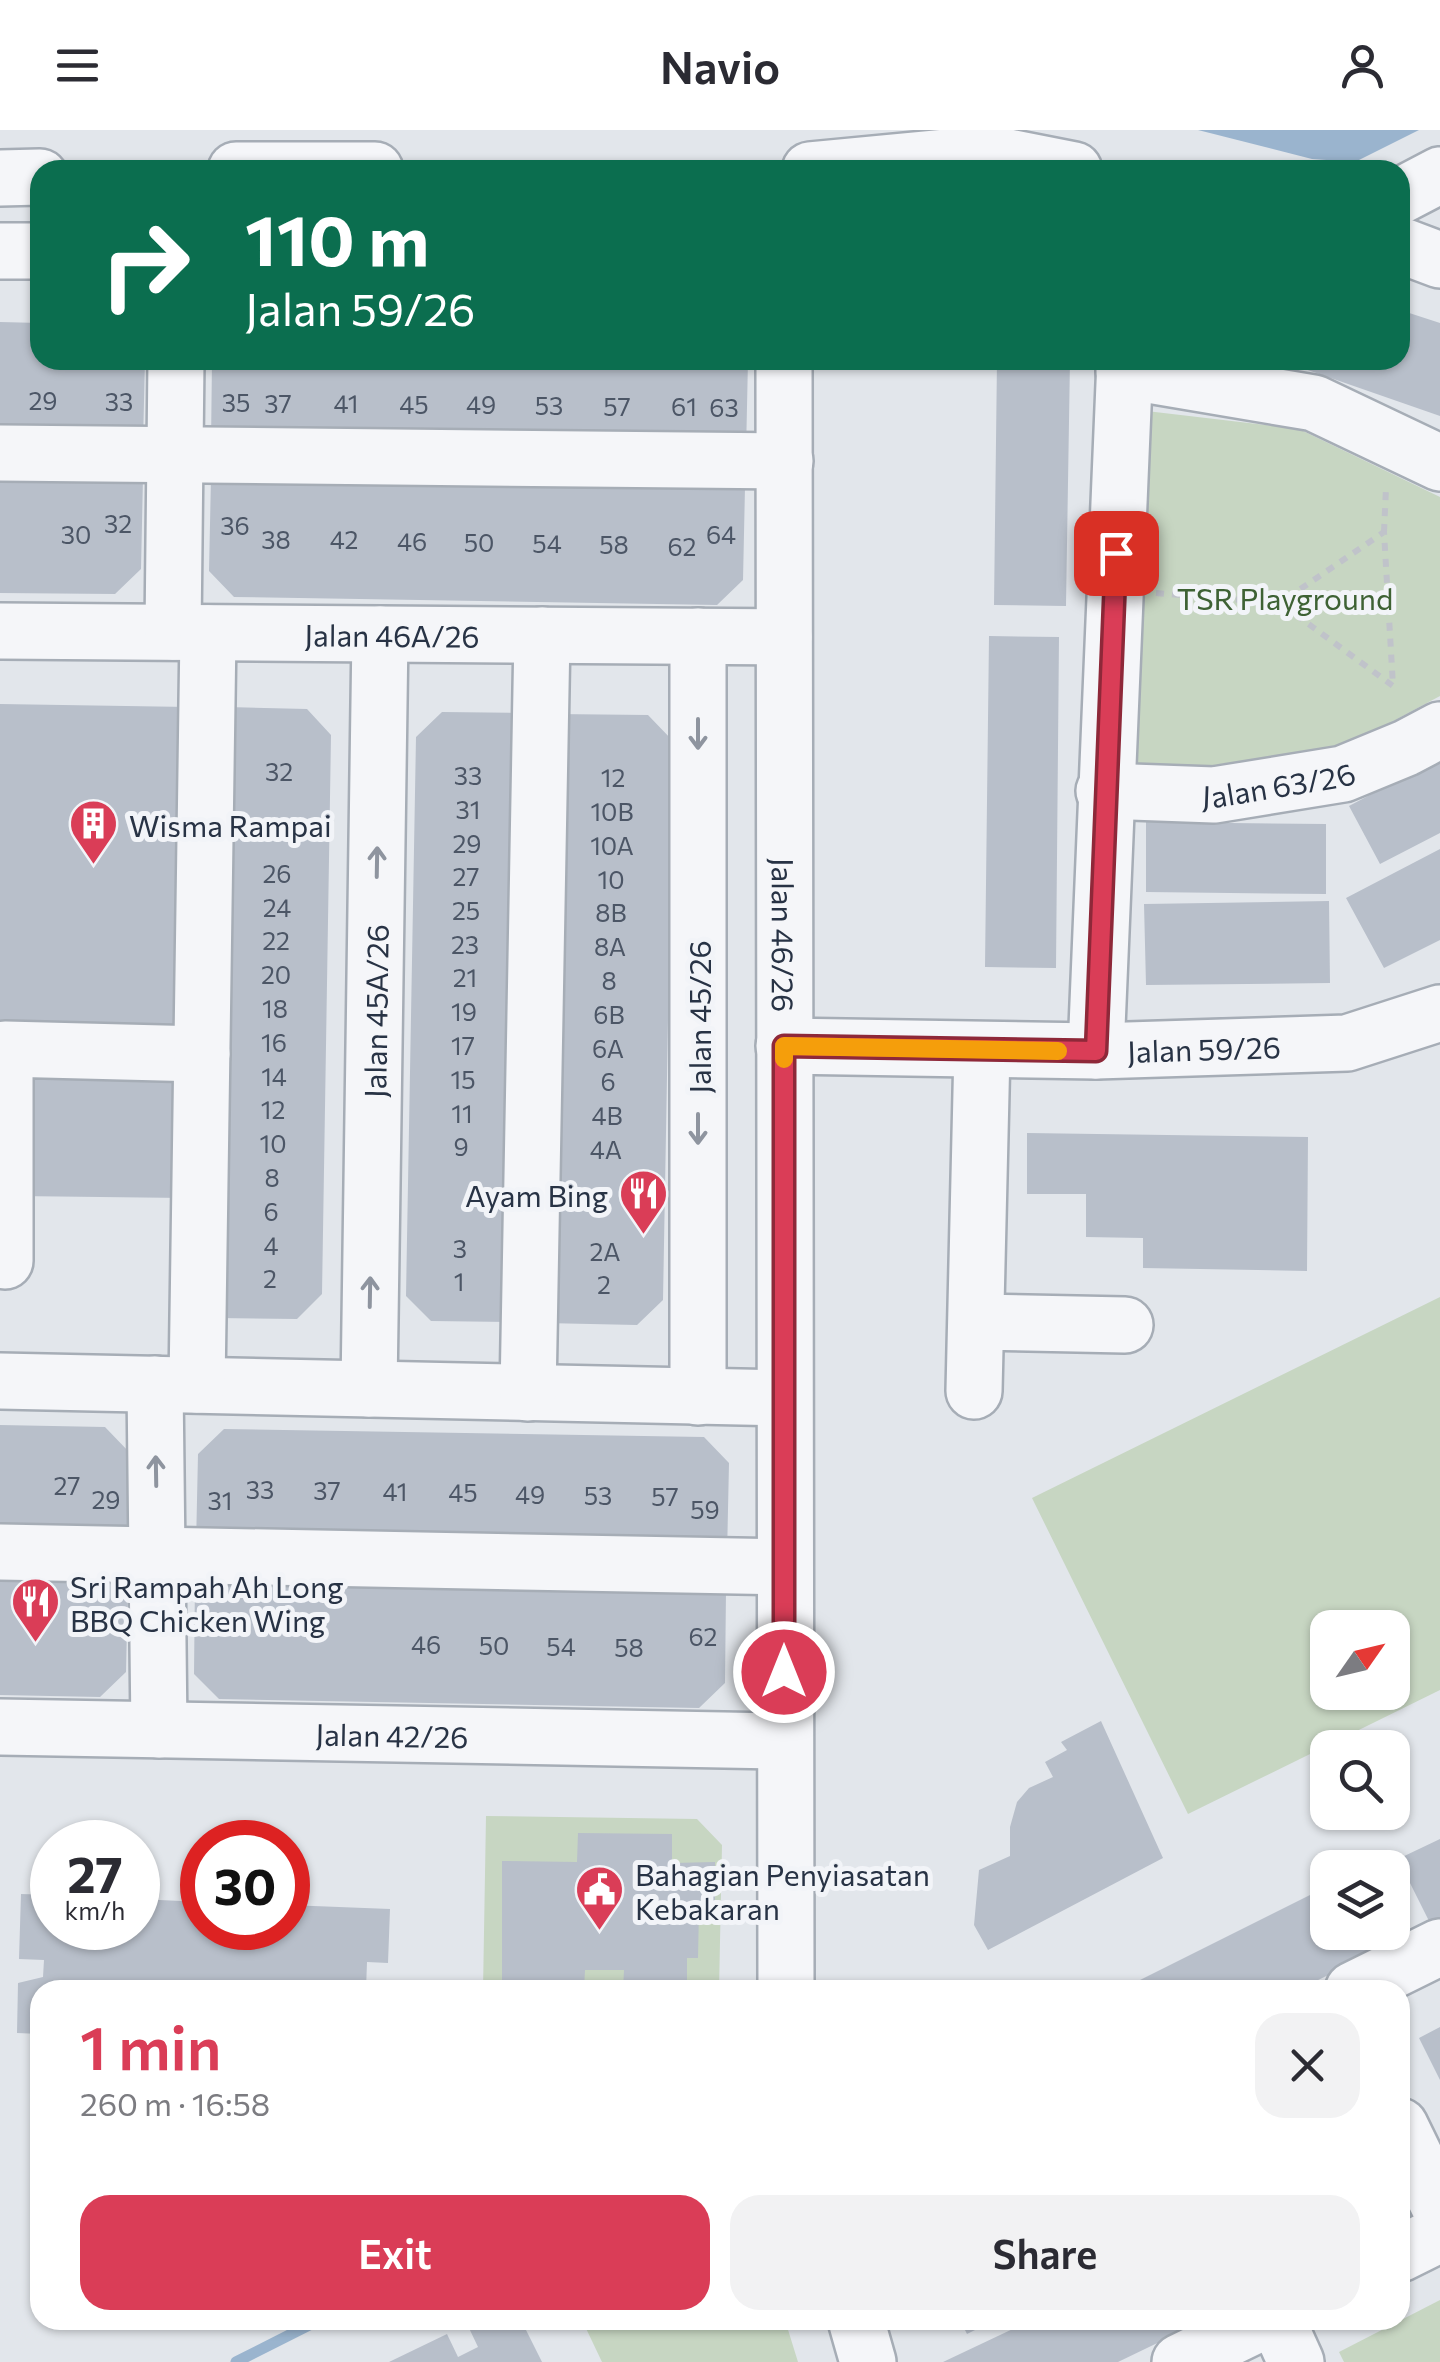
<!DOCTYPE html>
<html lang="en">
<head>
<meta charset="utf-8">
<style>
	:root { --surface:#fff; --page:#f2f2f3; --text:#2b2b33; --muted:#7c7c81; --accent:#da3d57 }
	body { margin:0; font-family:Commissioner,sans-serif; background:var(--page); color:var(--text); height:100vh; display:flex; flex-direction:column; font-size:38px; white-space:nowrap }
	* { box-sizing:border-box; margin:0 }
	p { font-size:32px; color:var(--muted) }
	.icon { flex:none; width:55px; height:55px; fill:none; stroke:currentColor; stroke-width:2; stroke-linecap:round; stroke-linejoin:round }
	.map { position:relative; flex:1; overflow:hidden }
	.sheet { position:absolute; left:30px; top:1850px; width:1380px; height:350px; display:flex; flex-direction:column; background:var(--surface); border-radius:30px; box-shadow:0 2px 8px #0004 }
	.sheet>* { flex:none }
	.hud { position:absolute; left:30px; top:30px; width:1380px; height:210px; border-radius:30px; box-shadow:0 2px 8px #0004; background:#0b6e4f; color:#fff; overflow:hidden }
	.needle { width:65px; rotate:56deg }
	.tools { position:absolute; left:1310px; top:1480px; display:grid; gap:20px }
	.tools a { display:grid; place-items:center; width:100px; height:100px; border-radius:20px; background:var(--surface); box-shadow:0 2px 8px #0004; font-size:50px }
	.speed { position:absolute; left:30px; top:1690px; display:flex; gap:20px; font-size:50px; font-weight:700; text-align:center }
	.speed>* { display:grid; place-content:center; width:130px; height:130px; border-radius:50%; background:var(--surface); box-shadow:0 2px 8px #0004; line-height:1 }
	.speed small { font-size:25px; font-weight:400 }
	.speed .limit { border:15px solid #d22; background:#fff; color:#111 }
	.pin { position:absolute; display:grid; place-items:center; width:85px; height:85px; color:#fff; margin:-42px; border-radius:20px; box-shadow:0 5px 15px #0006 }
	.me { position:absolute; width:110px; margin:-55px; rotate:0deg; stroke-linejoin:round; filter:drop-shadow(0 0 8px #0008) }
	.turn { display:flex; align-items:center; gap:35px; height:210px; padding:0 50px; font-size:45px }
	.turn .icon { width:130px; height:130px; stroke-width:2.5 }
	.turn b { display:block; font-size:70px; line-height:85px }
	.round { display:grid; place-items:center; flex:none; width:105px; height:105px; border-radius:30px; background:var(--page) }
	.headline { display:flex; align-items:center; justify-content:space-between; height:170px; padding:0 50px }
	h1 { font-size:60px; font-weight:600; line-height:75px; color:var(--accent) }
	.action { display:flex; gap:20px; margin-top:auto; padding:20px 50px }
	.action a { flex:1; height:115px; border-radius:30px; background:var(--accent); color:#fff; font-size:40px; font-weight:600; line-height:115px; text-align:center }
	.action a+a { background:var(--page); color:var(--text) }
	header { display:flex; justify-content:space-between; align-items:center; height:130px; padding:0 50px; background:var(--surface); font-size:45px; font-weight:600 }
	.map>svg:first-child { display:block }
	.green { fill:#c7d6c2; fill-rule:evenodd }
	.water { fill:#9ab4ce }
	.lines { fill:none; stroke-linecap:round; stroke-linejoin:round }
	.stream { stroke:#9ab4ce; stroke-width:11 }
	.building { fill:#b8bfca }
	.minor-casing { stroke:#a6adb6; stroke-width:60 }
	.path { stroke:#c0c3ca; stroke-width:6; stroke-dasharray:8 8; stroke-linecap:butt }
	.minor { stroke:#f5f6f9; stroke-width:55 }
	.oneway { stroke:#8e949f }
	.route-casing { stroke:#8e2839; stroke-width:25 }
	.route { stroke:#da3d57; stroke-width:18 }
	.slow { stroke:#f59e0b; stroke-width:18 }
	.labels { text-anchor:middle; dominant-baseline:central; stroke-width:10; stroke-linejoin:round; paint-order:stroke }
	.number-label { font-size:25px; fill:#4c5666 }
	.park-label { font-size:30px; fill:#3e6234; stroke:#f2f4f8 }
	.street-label { font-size:30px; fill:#283345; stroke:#f2f4f8 }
	.poi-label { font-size:30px; fill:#283345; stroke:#f2f4f8; text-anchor:start }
</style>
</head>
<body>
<header><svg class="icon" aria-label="menu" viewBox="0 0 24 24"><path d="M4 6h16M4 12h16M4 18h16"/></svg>Navio<svg class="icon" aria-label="person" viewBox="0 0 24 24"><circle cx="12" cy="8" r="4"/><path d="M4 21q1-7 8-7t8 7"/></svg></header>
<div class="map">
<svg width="1440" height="2232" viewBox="0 0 1440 2232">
	<rect width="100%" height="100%" fill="#e2e6eb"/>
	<path class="green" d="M1138,280L1299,299L1440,367V566L1328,626L1123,652Z
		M1440,1167V1560L1188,1684L1032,1368ZM1328,1498H1392V1562H1328Z
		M486,1686L697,1689L722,1715L719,1860H483Z
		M1440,2170V2232H1344L1339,2222Z
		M582,2190H785L798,2232H602Z"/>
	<path class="water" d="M1198,0H1419L1355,32L1312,29Z"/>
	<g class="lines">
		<path class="stream" d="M236,2232L319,2190"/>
	</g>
	<path class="building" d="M1400,180L1440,193V286L1279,230H1400Z
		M0,192L40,193V230H145L143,313L0,310Z
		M212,230H748L746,323L211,314Z
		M997,230H1070L1066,476L994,475Z
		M0,344L143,347L141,439L115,464L0,463Z
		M211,348L745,357L743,450L717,475L234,467L209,441Z
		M989,506L1059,507L1056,838L985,837Z
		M0,574L189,577L188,899L0,896Z
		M227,577L307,579L331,605L322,1164L297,1189L217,1188Z
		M442,582L522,583L511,1192L431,1191L406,1166L416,607Z
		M555,584L648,585L673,611L663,1170L637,1195L544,1193Z
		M1440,628V703L1380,734L1349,676Z
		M1146,692L1326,694V764L1146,762Z
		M1440,719V810L1384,838L1346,768Z
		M1329,771L1330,853L1146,855L1144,774Z
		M18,947L188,950L185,1068L16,1066Z
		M1027,1003L1308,1007L1307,1141L1143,1138V1108L1086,1107V1064H1027Z
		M0,1295L105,1297L130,1323L128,1416L0,1413Z
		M224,1299L704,1307L729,1333L727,1426L196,1417L198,1324Z
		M0,1447L128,1449L126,1542L100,1567L0,1565Z
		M195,1450L726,1460L725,1553L699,1578L219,1569L194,1544Z
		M1101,1591L1163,1728L988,1820L974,1795L979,1740L1010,1726V1697L1017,1672L1029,1658L1053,1647L1045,1632L1067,1620L1061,1612Z
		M578,1703L672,1704V1733L715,1732V1778L699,1779L698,1828H687V1860H623L624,1840H585L584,1860H502V1731L577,1732Z
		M1440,1709V1796L1433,1799L1398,1729Z
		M1328,1756V1802H1392V1787L1403,1808L1298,1860H1120Z
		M21,1764L52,1765V1798H138V1769L202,1772V1798H288V1775L390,1779L388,1833L367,1832L366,1860H40V1904L17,1903L18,1853L43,1847L44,1830L19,1829Z
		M1440,1897V1950L1419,1908Z
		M480,2190H521L542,2232H389L447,2204L458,2227L478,2217L468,2196Z
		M960,2190H995L967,2204Z
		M1032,2190H1205L1118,2232H943Z"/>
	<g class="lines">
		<defs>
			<g id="minor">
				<path d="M236,40H375"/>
				<path d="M810,40L988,23L1074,40"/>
				<path d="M0,48L40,47"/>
				<path d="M1400,66L1440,45"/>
				<path d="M1400,115L1440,130"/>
				<path d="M0,121H40"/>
				<path id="s1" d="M784,230L786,1860"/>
				<path d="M1124,241L1314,273L1440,333"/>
				<path d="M0,323L785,331"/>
				<path id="s2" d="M0,501L784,507"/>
				<path d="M173,502L176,230"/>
				<path id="s3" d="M1104,661L1214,665L1343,644L1406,618L1440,600"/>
				<path id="s4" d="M784,916L1096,921L1347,913L1440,883"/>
				<path d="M1096,921L1125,230"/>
				<path d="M5,1131V919L202,924"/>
				<path d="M977,1192L1125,1195"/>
				<path d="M0,1251L784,1268"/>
				<path d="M155,1254L159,1600"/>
				<path d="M197,1255L208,503"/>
				<path id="s5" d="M369,1259L380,504"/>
				<path d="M974,1261L982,920"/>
				<path d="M528,1263L542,505"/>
				<path d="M698,1267V506"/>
				<path d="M0,1422L784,1437"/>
				<path id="s6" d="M0,1597L784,1611"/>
				<path d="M1353,1860L1440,1817"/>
				<path d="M1400,1996L1440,2078"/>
				<path d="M1400,2124L1440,2104"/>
				<path d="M856,2190L868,2232"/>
				<path d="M1277,2190L1296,2232"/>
				<path d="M1180,2232L1266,2190"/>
			</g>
		</defs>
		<use href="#minor" class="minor-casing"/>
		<path class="path" d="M1384,402L1386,358
			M1156,463L1280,473L1393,556L1384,402L1280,473"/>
		<use href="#minor" class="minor"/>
	</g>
	<defs><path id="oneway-shaft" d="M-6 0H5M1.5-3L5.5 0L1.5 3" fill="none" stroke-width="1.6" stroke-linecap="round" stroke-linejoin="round" transform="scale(2.5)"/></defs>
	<g class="oneway">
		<use href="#oneway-shaft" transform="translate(698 604) rotate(90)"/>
		<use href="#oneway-shaft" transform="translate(377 732) rotate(-89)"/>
		<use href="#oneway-shaft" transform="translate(698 999) rotate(90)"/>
		<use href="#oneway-shaft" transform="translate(370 1162) rotate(-89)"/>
		<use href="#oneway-shaft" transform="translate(156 1341) rotate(-91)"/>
	</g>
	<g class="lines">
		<defs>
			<path id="route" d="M784,1542V916L1096,921L1116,423"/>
		</defs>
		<use href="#route" class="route-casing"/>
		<use href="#route" class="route"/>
		<path class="slow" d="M784,929V916L1058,921"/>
	</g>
	<defs>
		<symbol id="building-pin" viewBox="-11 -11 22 30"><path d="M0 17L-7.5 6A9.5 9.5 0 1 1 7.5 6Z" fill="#da3d57" stroke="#f2f4f8"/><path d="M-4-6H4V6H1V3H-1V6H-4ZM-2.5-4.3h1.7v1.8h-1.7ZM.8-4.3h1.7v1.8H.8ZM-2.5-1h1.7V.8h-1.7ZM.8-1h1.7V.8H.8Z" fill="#fff"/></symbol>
		<symbol id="restaurant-pin" viewBox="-11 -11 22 30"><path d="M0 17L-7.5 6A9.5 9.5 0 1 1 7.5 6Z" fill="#da3d57" stroke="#f2f4f8"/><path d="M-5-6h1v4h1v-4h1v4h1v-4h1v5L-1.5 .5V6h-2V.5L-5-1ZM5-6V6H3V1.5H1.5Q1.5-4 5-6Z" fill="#fff"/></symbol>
		<symbol id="civic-pin" viewBox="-11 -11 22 30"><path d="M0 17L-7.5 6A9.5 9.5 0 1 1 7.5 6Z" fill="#da3d57" stroke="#f2f4f8"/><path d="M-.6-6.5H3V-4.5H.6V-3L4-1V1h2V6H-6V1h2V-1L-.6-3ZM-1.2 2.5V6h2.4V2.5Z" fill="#fff"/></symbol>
	</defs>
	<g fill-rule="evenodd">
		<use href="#building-pin" x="66" y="666" width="55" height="75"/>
		<use href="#restaurant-pin" x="616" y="1036" width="55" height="75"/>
		<use href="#restaurant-pin" x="8" y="1444" width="55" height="75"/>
		<use href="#civic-pin" x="572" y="1732" width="55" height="75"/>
	</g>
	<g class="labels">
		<g class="number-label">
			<text x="43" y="270">29</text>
			<text x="119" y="271">33</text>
			<text x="236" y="272">35</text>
			<text x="278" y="273">37</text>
			<text x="346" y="273">41</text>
			<text x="414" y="274">45</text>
			<text x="481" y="274">49</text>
			<text x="549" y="275">53</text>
			<text x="617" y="276">57</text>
			<text x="684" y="276">61</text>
			<text x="724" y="277">63</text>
			<text x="118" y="393">32</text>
			<text x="235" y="395">36</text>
			<text x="76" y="404">30</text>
			<text x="721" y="404">64</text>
			<text x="276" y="409">38</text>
			<text x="344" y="409">42</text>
			<text x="412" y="411">46</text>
			<text x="479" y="412">50</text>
			<text x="547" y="413">54</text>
			<text x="614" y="414">58</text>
			<text x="682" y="416">62</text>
			<text x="279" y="641">32</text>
			<text x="468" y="645">33</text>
			<text x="613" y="647">12</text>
			<text x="468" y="679">31</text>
			<text x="612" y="681">10B</text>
			<text x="467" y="713">29</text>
			<text x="612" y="715">10A</text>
			<text x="277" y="743">26</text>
			<text x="466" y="746">27</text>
			<text x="611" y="749">10</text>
			<text x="277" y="777">24</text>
			<text x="466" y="780">25</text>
			<text x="611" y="782">8B</text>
			<text x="276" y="810">22</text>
			<text x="465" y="814">23</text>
			<text x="610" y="816">8A</text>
			<text x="276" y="844">20</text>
			<text x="465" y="847">21</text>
			<text x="609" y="850">8</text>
			<text x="275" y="878">18</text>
			<text x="464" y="881">19</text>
			<text x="609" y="884">6B</text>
			<text x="274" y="912">16</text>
			<text x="463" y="915">17</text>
			<text x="608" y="918">6A</text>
			<text x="274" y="946">14</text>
			<text x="463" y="949">15</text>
			<text x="608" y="951">6</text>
			<text x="273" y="979">12</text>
			<text x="462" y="983">11</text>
			<text x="607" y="985">4B</text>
			<text x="273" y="1013">10</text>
			<text x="461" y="1016">9</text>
			<text x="606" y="1019">4A</text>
			<text x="272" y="1047">8</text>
			<text x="271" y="1081">6</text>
			<text x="271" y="1115">4</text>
			<text x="460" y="1118">3</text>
			<text x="605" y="1121">2A</text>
			<text x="270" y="1148">2</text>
			<text x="459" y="1151">1</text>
			<text x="604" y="1154">2</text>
			<text x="67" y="1355">27</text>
			<text x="260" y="1359">33</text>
			<text x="327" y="1360">37</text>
			<text x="395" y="1361">41</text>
			<text x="463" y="1362">45</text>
			<text x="530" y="1364">49</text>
			<text x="598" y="1365">53</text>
			<text x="665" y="1366">57</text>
			<text x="106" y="1369">29</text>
			<text x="220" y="1370">31</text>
			<text x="705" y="1379">59</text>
			<text x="703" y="1506">62</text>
			<text x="426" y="1514">46</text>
			<text x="494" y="1515">50</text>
			<text x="561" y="1516">54</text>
			<text x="629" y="1517">58</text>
		</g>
		<g class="park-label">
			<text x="1285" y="467">TSR Playground</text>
		</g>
		<g class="street-label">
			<text stroke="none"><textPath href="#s2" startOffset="392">Jalan 46A/26</textPath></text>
			<text stroke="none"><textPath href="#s3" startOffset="175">Jalan 63/26</textPath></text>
			<text stroke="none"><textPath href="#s1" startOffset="575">Jalan 46/26</textPath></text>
			<text stroke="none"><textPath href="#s5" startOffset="378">Jalan 45A/26</textPath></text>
			<text transform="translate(698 887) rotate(-90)">Jalan 45/26</text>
			<text stroke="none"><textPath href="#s4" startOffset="420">Jalan 59/26</textPath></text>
			<text stroke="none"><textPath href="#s6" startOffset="392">Jalan 42/26</textPath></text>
		</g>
		<g class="poi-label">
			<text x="129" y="694">Wisma Rampai</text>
			<text x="608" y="1064" text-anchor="end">Ayam Bing</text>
			<text x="70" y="1455">Sri Rampah Ah Long<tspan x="70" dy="34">BBQ Chicken Wing</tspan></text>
			<text x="635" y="1743">Bahagian Penyiasatan<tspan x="635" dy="34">Kebakaran</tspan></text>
		</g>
	</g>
</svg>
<div class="tools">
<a><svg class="needle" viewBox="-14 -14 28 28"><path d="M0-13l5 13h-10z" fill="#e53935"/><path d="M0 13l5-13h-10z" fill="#7c7c81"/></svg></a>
<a><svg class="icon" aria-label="search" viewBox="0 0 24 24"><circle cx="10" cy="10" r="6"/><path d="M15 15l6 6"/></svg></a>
<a><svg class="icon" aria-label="layers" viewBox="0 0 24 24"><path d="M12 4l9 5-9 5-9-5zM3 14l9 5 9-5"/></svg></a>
</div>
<div class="speed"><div>27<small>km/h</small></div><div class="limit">30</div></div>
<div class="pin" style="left:1116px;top:423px;background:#d93025"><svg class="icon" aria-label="arrive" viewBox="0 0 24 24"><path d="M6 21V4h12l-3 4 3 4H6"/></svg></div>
<svg class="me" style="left:784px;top:1542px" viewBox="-20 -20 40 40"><circle r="17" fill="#da3d57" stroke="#fff" stroke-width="3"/><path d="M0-11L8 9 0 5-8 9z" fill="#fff"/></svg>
<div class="hud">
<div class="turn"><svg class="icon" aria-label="right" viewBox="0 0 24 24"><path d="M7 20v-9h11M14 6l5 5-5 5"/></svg><div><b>110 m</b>Jalan 59/26</div></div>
</div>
<section class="sheet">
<div class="headline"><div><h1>1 min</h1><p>260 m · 16:58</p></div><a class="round"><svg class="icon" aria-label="close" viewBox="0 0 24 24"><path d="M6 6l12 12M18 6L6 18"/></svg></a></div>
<div class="action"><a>Exit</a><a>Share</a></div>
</section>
</div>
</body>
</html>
